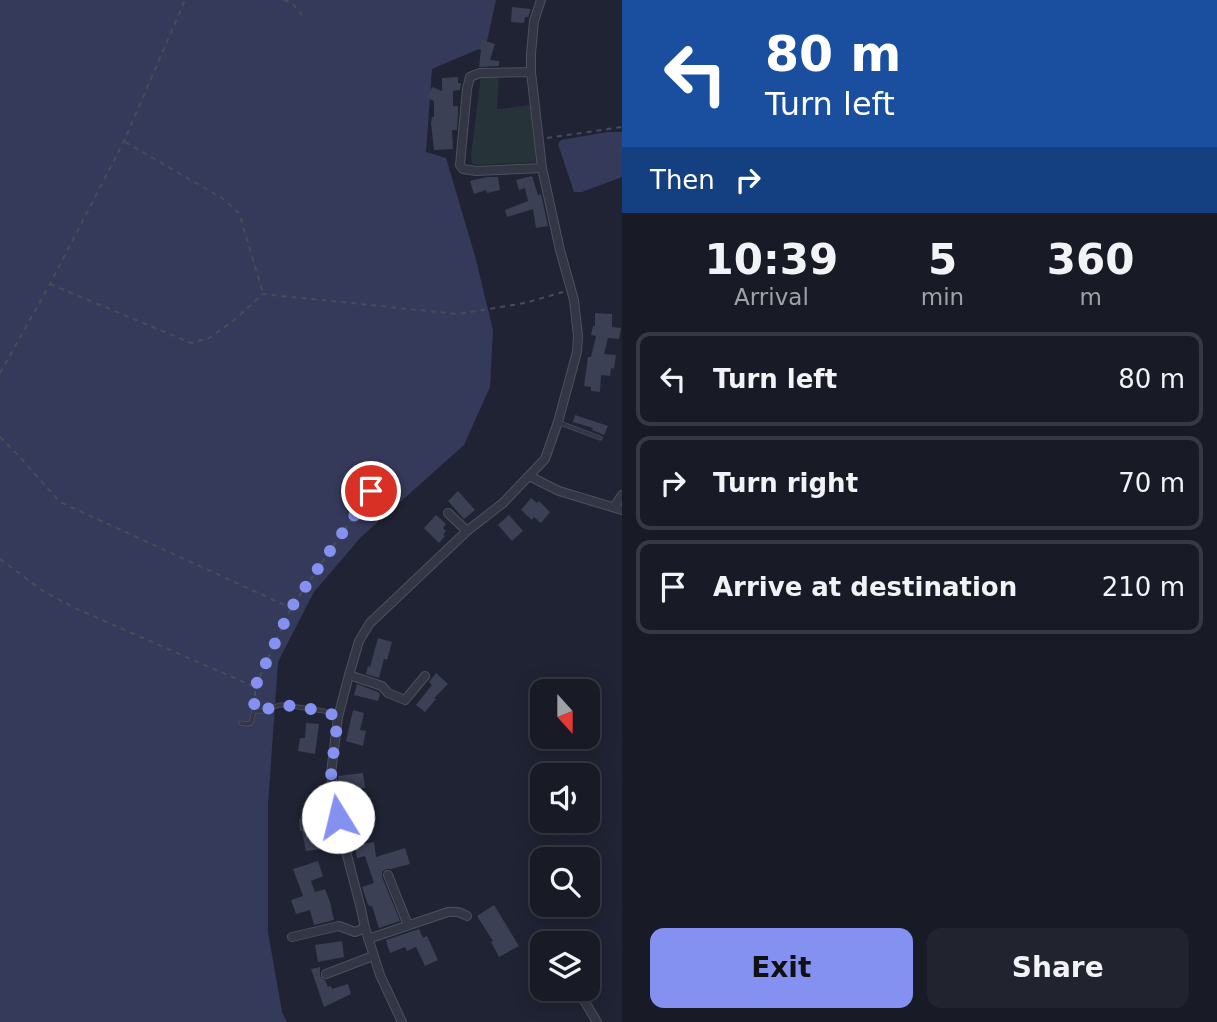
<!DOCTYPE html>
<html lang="en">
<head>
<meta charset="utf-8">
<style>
	:root { --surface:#181a26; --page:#21232e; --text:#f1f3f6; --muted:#9fa1a7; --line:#363843; --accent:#8491f0 }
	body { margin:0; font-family:"DejaVu Sans",sans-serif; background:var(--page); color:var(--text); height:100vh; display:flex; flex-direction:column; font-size:26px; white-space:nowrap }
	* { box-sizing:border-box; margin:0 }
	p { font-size:23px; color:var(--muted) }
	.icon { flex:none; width:38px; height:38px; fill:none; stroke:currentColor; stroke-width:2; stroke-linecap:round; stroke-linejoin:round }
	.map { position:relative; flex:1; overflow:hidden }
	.details { display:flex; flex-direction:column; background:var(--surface); width:595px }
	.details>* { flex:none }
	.guide { background:#1a4fa0; color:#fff; overflow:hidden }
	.needle { width:46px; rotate:159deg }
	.controls { position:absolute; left:530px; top:679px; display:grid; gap:14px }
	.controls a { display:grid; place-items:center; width:70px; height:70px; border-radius:14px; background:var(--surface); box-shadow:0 4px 18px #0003,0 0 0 2px var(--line); font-size:35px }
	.pin { position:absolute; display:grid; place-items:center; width:60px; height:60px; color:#fff; margin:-30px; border:4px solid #fff; border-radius:50%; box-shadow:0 2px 7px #0007 }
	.me { position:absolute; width:77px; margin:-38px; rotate:351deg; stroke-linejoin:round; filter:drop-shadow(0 0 5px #0008) }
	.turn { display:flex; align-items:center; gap:24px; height:147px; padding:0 28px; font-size:32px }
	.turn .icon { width:91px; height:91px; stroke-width:2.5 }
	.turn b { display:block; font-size:49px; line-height:60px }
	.then { display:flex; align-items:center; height:66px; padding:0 28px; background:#0003; gap:14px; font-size:26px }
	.eta { display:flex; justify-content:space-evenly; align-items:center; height:119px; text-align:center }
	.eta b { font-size:42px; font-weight:800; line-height:49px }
	.action { display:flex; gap:14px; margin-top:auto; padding:14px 28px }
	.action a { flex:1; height:80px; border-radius:14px; background:var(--accent); color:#111; font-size:28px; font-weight:800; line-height:80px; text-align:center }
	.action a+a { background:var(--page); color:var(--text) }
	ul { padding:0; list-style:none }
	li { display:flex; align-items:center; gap:21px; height:94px; margin:0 14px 10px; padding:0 14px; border:4px solid var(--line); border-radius:14px }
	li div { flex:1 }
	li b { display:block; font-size:26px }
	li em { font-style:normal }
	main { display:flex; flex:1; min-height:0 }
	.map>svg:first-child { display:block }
	.green { fill:#263339 }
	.water { fill:#353a5a }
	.building { fill:#3c4054 }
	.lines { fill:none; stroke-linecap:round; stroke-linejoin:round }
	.lane-casing { stroke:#4e505f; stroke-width:5 }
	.street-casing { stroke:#4e505f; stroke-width:10 }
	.path { stroke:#434f56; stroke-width:2; stroke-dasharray:5 5; stroke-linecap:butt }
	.lane { stroke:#333644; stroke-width:3.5 }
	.street { stroke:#333644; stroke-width:8 }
	.route { stroke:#8491f0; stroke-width:12; stroke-dasharray:0 21.6 }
</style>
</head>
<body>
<main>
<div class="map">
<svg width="622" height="1022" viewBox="0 0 622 1022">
	<rect width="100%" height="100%" fill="#202333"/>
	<path class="green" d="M481,74L499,75L497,109L530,105L536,162L478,165L472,164L471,156Z"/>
	<path class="water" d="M0,0H496L486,46L432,69L426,152L446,158L475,256L493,330L490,387L464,445L361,537L314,592L278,662L268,805V932L282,1012L287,1022H0Z
		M608,132H622V177L582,192H574L558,144L561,140Z"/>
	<path class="building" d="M512,7L531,9L528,17H525L524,23L511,22Z
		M482,40L495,44L490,60L499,61V66L479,67L481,50L479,49Z
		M458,77V83H461L460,90L453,91V106H458V113L457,130H452L453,149L434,150L431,123L432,117H434V101L427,98L432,87L442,91V78Z
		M532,176L538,195L541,194L548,226L536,228L533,209L507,217L505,210L528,201L525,188L519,190L516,180Z
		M487,177H498L500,190L487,193L486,190L474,194L470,181Z
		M595,313L612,314V327L621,328L619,339L608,338L604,354L616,355L614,369L611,368L610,376L601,375L600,392L591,391V387L584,386L588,357H591L596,336L591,335L593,326H595Z
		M575,415L608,426L604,435L592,430L593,428L573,422Z
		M458,491L475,510L464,519L448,501Z
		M531,498L537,503L539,501L550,512L541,523L534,517L532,520L521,510Z
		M436,515L446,524L443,528L446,531L443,535L445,536L439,543L424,528Z
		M509,515L523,531L512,541L498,525Z
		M378,638L392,642L387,660L384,659L379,678L366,674L368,666L370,667Z
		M436,673L448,684L434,698L436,699L425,712L416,705L432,685L429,682Z
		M357,684L378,692L380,694L378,701L354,695Z
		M353,710L364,713L360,730L366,731L363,746L346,741Z
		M306,723L319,724L315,754L298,751L300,738H305Z
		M363,773L365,788L354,790L356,802L343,804L338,776Z
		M315,817L317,840L319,839L321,849L306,851L302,831H300L299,819Z
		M364,818L367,828L362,830L364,844L374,842L376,857L405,848L410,864L391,869H386L382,872V877L400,921L379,928L372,906H369L367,902L362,887L374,883L365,856L357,858L354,843H352L349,822Z
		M318,861L323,876L311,881L315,892L325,889L330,902L334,920L314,925L310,910L296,914L291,900L303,896L293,869Z
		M494,905L519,946L499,957L491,942L493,941L477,916Z
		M419,929L423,938L427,936L438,960L425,966L416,947L407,951L405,947L390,953L387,944L386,940Z
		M342,941L344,957L318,962L315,945Z
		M320,967V976L325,980L328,987L331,986L332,989L348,984L351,994L324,1007L311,969Z"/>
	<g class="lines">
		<defs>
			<path id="lane" d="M560,423L600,438
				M241,723L247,724L251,723L254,711H265L279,705H285L324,711L336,716"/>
			<path id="street" d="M531,72L480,73L470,77L467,89L460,165L463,169L476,171L542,168
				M529,476L559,491L622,510
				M614,507L622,495
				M448,513L467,531
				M349,675L382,686L388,693L405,700L425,676
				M388,875L408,925
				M292,937L339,926L355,932L365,928
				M368,939L448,912C456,911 460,912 467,916
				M326,974L373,956
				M582,997L597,1022
				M402,1022L380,975L365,928L361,909L341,832L331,773L338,717L349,675L359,641L370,623L467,531L503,503L545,459L558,422L577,352L578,336L574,300L560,250L542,168L531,72V54L534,21L541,0"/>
		</defs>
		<use href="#lane" class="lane-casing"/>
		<use href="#street" class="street-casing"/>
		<path class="path" d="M284,0L292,3L302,15
			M547,138L622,127
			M125,142L222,198L239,213L263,293
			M50,284L191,343L209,338L233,321L263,294L458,314L525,303L563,292
			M0,373L50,284L124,141L185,0
			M0,437L18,455L60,502L291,608
			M0,559L43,591L77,609L255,687
			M255,706V687L291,608L371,491"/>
		<use href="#lane" class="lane"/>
		<use href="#street" class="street"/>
	</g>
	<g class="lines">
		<path class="route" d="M338,817L331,773L338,717L324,711L285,705C273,705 268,711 254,711L255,687L291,608L371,491"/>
	</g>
</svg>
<div class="controls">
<a><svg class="needle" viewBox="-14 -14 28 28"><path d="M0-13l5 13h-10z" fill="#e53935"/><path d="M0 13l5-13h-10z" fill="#9fa1a7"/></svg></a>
<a><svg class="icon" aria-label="sound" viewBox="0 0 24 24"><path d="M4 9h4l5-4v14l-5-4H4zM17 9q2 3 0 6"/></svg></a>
<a><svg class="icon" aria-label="search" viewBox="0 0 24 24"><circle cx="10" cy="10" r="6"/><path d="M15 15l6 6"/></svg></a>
<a><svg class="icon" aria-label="layers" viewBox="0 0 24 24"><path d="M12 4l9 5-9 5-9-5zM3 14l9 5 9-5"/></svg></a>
</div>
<div class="pin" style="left:371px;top:491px;background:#d93025"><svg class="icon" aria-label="arrive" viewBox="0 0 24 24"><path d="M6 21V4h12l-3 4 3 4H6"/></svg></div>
<svg class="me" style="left:338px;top:817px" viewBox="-20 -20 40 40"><circle r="19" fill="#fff"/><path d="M0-13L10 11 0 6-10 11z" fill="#8491f0"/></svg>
</div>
<section class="details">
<div class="guide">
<div class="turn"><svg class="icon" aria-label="left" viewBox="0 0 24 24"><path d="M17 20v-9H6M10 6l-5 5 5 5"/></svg><div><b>80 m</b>Turn left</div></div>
<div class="then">Then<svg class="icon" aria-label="right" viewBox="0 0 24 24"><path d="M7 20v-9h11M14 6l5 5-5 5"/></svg></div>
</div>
<div class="eta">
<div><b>10:39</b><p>Arrival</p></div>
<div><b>5</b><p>min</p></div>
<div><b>360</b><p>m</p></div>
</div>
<ul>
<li><svg class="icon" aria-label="left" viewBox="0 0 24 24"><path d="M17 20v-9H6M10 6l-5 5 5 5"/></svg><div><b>Turn left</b></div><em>80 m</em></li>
<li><svg class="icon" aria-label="right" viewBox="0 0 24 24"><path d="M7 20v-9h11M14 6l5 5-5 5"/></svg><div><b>Turn right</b></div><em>70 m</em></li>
<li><svg class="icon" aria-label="arrive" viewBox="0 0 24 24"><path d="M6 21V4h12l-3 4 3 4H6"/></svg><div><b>Arrive at destination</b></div><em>210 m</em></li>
</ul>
<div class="action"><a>Exit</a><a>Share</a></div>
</section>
</main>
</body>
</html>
